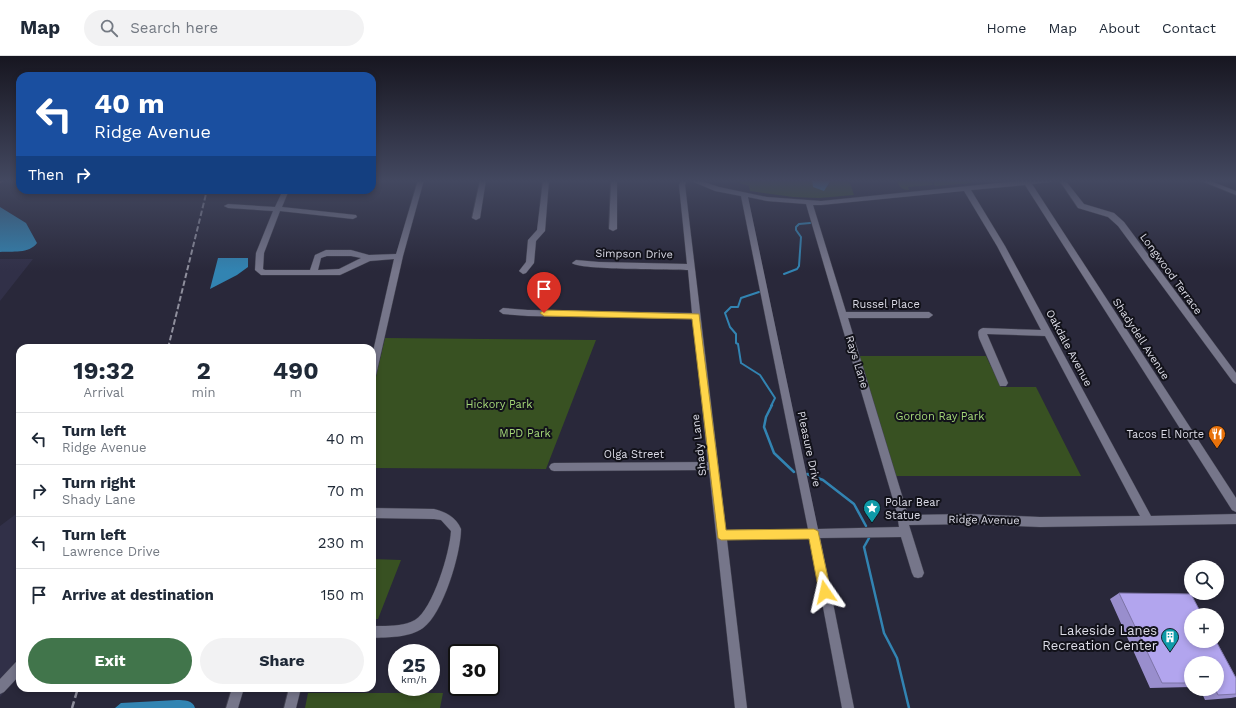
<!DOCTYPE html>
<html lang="en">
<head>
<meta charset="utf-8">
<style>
	:root { --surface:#fff; --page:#f2f2f3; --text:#1f2937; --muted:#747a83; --line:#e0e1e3; --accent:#41754b }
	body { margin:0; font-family:"Work Sans",sans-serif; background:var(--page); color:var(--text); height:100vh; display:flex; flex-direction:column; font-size:15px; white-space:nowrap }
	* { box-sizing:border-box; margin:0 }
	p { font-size:13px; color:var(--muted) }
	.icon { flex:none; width:22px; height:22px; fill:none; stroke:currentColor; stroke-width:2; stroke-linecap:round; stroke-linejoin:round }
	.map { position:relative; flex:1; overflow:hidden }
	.drawer { position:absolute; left:16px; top:288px; width:360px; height:348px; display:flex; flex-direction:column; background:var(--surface); border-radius:12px; box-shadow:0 2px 6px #0003 }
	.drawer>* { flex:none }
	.top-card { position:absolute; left:16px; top:16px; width:360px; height:122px; border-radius:12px; box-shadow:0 2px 6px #0003; background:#1a4fa0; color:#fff; overflow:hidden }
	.controls { position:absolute; left:1184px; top:504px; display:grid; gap:8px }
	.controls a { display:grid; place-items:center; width:40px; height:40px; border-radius:50%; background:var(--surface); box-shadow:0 2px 6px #0003; font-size:20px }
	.speed { position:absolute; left:388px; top:588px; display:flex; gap:8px; font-size:20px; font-weight:700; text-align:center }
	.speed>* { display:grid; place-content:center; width:52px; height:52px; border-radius:50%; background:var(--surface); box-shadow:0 2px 6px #0003; line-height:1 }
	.speed small { font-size:10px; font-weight:400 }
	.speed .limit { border:2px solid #111; border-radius:6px; background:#fff; color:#111 }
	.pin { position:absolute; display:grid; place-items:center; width:34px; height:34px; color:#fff; margin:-41px -17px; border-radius:50% 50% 50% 0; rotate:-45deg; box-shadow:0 0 4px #0007 }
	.pin .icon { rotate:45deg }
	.me { position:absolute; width:44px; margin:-22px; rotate:349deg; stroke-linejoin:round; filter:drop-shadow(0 0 3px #0008) }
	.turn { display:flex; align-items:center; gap:14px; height:84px; padding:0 12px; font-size:18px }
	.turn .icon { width:52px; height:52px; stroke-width:2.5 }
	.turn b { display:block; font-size:28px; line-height:34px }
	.then { display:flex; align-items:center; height:38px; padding:0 12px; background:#0003; gap:8px; font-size:15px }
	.eta { display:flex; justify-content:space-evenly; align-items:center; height:68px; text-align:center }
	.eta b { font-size:24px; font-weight:700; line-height:28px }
	.button { display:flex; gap:8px; margin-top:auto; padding:8px 12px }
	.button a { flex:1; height:46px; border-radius:24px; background:var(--accent); color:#fff; font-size:16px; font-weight:700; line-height:46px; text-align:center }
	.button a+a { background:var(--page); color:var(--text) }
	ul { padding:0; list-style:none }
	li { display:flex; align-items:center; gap:12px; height:52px; padding:0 12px; border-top:1px solid var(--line) }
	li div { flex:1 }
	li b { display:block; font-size:15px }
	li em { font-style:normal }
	header { display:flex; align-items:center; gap:24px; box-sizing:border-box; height:56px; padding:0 20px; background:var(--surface); border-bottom:1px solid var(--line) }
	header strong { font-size:19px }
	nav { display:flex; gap:22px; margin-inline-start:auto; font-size:14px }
	.search { width:280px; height:36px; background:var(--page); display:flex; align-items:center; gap:10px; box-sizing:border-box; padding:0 14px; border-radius:22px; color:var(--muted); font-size:15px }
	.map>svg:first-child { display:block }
	.built { fill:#313048 }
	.green { fill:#385122 }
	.water { fill:#3284b2 }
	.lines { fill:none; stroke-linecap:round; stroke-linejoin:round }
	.stream-far1 { stroke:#3284b2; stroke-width:2 }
	.stream { stroke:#3284b2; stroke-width:2.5 }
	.minor-casing { stroke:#424250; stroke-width:1 }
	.major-casing { stroke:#424250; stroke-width:1 }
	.minor { fill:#76768a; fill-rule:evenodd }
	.major { fill:#c78094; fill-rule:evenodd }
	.rail-far1 { stroke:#8f8f9d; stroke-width:2; stroke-dasharray:5.5 2.5; stroke-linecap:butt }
	.rail { stroke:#8f8f9d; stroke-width:2.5; stroke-dasharray:7 3.5; stroke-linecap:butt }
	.wall { fill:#998ecd }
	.building { fill:#b2a5ee; stroke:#7d74a7 }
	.route { fill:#ffd54a; stroke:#a68a30 }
	.labels { text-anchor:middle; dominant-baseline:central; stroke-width:4; stroke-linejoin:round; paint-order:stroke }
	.street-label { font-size:11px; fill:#dcdce7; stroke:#12121a }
	.park-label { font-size:11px; fill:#a3d677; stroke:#12121a }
	.poi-label { font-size:11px; fill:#dcdce7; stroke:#12121a; text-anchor:end }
	.near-poi-label { font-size:13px; fill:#dcdce7; stroke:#12121a; text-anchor:end }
</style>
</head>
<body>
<header>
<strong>Map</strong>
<div class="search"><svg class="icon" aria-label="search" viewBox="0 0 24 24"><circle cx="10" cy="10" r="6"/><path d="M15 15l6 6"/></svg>Search here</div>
<nav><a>Home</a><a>Map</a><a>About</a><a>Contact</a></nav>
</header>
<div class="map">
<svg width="1236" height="652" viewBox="0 0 1236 652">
	<rect width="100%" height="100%" fill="#29283a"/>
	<path class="built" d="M0,203H33L0,245Z
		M20,455V617L0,641V470Z"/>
	<path class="green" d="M730,124H812L828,131L831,124H849L854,139L819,142L793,141L750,135L749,130Z
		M896,124H930L933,129L908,131L909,134C902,134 899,131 896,124Z
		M932,124H970L972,127L935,130Z
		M385,282L596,284L546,413L372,412V338Z
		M859,300H986L1001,331H1036L1081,420H896Z
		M372,503L401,504L378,563H372Z
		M308,637H443L440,652H305Z"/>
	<path class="water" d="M797,124H831L824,135L813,131L812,124Z
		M0,151L26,167L37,187C29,198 12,195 0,196Z
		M218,202H248V211L237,219L210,233Z
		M177,644C184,644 193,644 195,652H115L121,647Z"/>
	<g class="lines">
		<path class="stream-far1" d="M784,218L797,213L799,210L801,181L796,174V171L799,168L810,167
			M759,236L741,242L738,251H731L725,257L730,271L736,278V287L738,288L741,307L760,319L775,342L771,350"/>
		<path class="stream" d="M772,349L766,361L764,371L774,397L794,416
			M807,418L823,424L854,448L866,470
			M869,482L864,491L884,577L897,602L909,652"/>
		<defs>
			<path id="minor" d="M418,124H424L403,200L376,319L375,321L372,322V300L394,203L370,205L340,219H261L255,214L256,197L273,155L228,152L224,150L228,148L275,151L283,134H289L282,151L356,159L357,161L353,163L280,155L264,197L263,213L265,214H310L315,199L326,194H351L369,199L396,198ZM327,200H351L361,202L339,213L318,214L321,202Z
				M480,124H486L480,162L476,164L472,162Z
				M543,124H549L545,175L536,185L534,207L526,217L523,218L519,215L526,206L528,184L537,174Z
				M611,124H617V173L613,175L609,173Z
				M681,124H687L685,129L726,474L808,473L741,140L715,135L689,124H698L719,131L767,141L821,145L1027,124H1054L1051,126L1032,128L1236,442V456L1232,454L1025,129L971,134L1005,190L1151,460L1236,458V468L1040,471L968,468L909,469L924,517L922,521L918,522L914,521L912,517L901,481L820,482L854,652H842L810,482L727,484L747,652H735L709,414L554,415L551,414L549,411L551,408L554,407L708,406L693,263L528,260L503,258L499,255L503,252L528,254L692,257L688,214C671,213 579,214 572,207L576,204L599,206L687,208L679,129ZM964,135L997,190L1041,274L983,272C977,274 978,277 979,282L1000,330H1006L1008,327L987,278L1045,280L1140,460L1040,461L968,458L908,459L848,262H929L933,259L929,256H846L813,149H821ZM748,141L767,145L806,148L897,457L899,471L818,473Z
				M1059,124H1065L1084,148L1114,157L1124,166L1236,317V328L1233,326L1118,170L1108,161L1078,152Z
				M1199,124H1208L1236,135V139Z
				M372,452L434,453C446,456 456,461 461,473C461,497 443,558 423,572C409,582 388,581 372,582V570C385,570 403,571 415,564C433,553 450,496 451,475L441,464L434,463L372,462Z
				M20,604V619L4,636L0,638V623L16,606Z
				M232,632H244L238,652H226Z
				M289,632H301L296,652H284Z"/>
			<path id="major" d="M0,124H6L0,127Z"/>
		</defs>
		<use href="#minor" class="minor-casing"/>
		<use href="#major" class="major-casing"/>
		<use href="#minor" class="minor"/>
		<use href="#major" class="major"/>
		<path class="rail-far1" d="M168,292L207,134"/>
		<path class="rail" d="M72,652L78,632"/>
	</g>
	<path class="wall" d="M1119,537L1191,538L1202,559H1191V585H1216L1236,622V641L1231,642L1205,644L1200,633H1217V607H1191V631L1150,632L1110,543Z"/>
	<path class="building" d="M1119,537L1191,538L1202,559H1191V585H1216L1236,622V638L1218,639L1215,633H1217V607H1191V627H1162Z"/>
	<linearGradient id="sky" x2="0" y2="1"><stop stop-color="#171620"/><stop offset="0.58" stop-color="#434860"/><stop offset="1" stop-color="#434860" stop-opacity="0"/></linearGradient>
	<rect width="1236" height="215" fill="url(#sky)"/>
	<path class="route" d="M544,254L699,258L726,474L814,473L818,475L831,536L829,540L825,542L821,540L819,536L809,483L721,484L718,482L692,263L544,260L540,257Z"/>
	<defs>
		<symbol id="restaurant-pin" viewBox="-11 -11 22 30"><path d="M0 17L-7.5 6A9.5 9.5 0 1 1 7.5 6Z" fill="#e8710a" stroke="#12121a"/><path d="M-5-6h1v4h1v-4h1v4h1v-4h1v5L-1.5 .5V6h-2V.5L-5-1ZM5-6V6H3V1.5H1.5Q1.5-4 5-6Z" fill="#fff"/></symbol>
		<symbol id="sight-pin" viewBox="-11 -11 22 30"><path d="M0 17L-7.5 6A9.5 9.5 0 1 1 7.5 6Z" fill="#0f9aa8" stroke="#12121a"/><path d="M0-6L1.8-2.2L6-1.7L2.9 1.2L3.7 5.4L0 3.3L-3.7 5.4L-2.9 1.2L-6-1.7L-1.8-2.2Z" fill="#fff"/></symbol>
		<symbol id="building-pin" viewBox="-11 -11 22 30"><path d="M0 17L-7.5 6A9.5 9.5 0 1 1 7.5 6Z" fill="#0f9aa8" stroke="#12121a"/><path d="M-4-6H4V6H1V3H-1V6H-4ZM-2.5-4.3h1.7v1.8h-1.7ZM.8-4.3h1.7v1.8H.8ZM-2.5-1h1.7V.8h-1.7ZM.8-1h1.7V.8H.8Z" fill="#fff"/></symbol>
	</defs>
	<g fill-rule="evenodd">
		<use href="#restaurant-pin" x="1207" y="368" width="20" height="27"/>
		<use href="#sight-pin" x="862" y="442" width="20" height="27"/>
		<use href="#building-pin" x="1160" y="571" width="20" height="27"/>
	</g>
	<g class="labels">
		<g class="street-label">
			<text transform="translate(634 198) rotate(1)">Simpson Drive</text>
			<text transform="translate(1171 218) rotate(54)">Longwood Terrace</text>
			<text x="886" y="248">Russel Place</text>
			<text transform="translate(1141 283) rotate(57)">Shadydell Avenue</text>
			<text transform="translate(1069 292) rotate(62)">Oakdale Avenue</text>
			<text transform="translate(857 306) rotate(73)">Rays Lane</text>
			<text transform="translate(699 389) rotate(-97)">Shady Lane</text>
			<text transform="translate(809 393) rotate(78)">Pleasure Drive</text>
			<text x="634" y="398">Olga Street</text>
			<text transform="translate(984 464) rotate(1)">Ridge Avenue</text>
		</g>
		<g class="park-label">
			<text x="499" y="348">Hickory Park</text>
			<text x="940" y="360">Gordon Ray Park</text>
			<text x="525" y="377">MPD Park</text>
		</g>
		<g class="poi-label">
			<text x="1204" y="378">Tacos El Norte</text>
			<text x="885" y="446" text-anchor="start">Polar Bear<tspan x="885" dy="13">Statue</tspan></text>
		</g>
		<g class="near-poi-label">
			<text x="1157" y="574">Lakeside Lanes<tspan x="1157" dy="15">Recreation Center</tspan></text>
		</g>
	</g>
</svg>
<div class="controls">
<a><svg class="icon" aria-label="search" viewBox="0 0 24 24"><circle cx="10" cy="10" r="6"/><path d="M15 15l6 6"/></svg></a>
<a>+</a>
<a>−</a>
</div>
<div class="speed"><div>25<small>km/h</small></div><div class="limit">30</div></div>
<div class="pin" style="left:544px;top:257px;background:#d93025"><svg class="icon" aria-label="arrive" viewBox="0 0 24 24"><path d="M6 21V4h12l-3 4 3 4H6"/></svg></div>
<svg class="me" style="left:825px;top:536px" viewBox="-20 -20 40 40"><path d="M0-17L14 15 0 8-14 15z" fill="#ffd54a" stroke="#fff" stroke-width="4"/></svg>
<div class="top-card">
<div class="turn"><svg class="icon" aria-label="left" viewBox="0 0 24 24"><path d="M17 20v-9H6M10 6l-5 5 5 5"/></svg><div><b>40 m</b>Ridge Avenue</div></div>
<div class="then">Then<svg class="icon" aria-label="right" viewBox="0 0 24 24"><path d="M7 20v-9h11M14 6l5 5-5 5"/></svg></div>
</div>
<section class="drawer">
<div class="eta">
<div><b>19:32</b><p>Arrival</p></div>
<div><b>2</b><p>min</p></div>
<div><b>490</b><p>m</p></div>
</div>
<ul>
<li><svg class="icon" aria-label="left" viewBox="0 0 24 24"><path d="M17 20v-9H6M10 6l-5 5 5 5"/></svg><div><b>Turn left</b><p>Ridge Avenue</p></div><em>40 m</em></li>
<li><svg class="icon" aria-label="right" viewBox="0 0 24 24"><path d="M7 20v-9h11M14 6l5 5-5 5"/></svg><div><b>Turn right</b><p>Shady Lane</p></div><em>70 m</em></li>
<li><svg class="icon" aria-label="left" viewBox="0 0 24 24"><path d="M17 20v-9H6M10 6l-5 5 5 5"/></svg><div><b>Turn left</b><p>Lawrence Drive</p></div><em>230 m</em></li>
<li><svg class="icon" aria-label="arrive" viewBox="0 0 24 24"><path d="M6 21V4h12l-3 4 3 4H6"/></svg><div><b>Arrive at destination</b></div><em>150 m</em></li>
</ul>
<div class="button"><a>Exit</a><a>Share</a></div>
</section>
</div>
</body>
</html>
